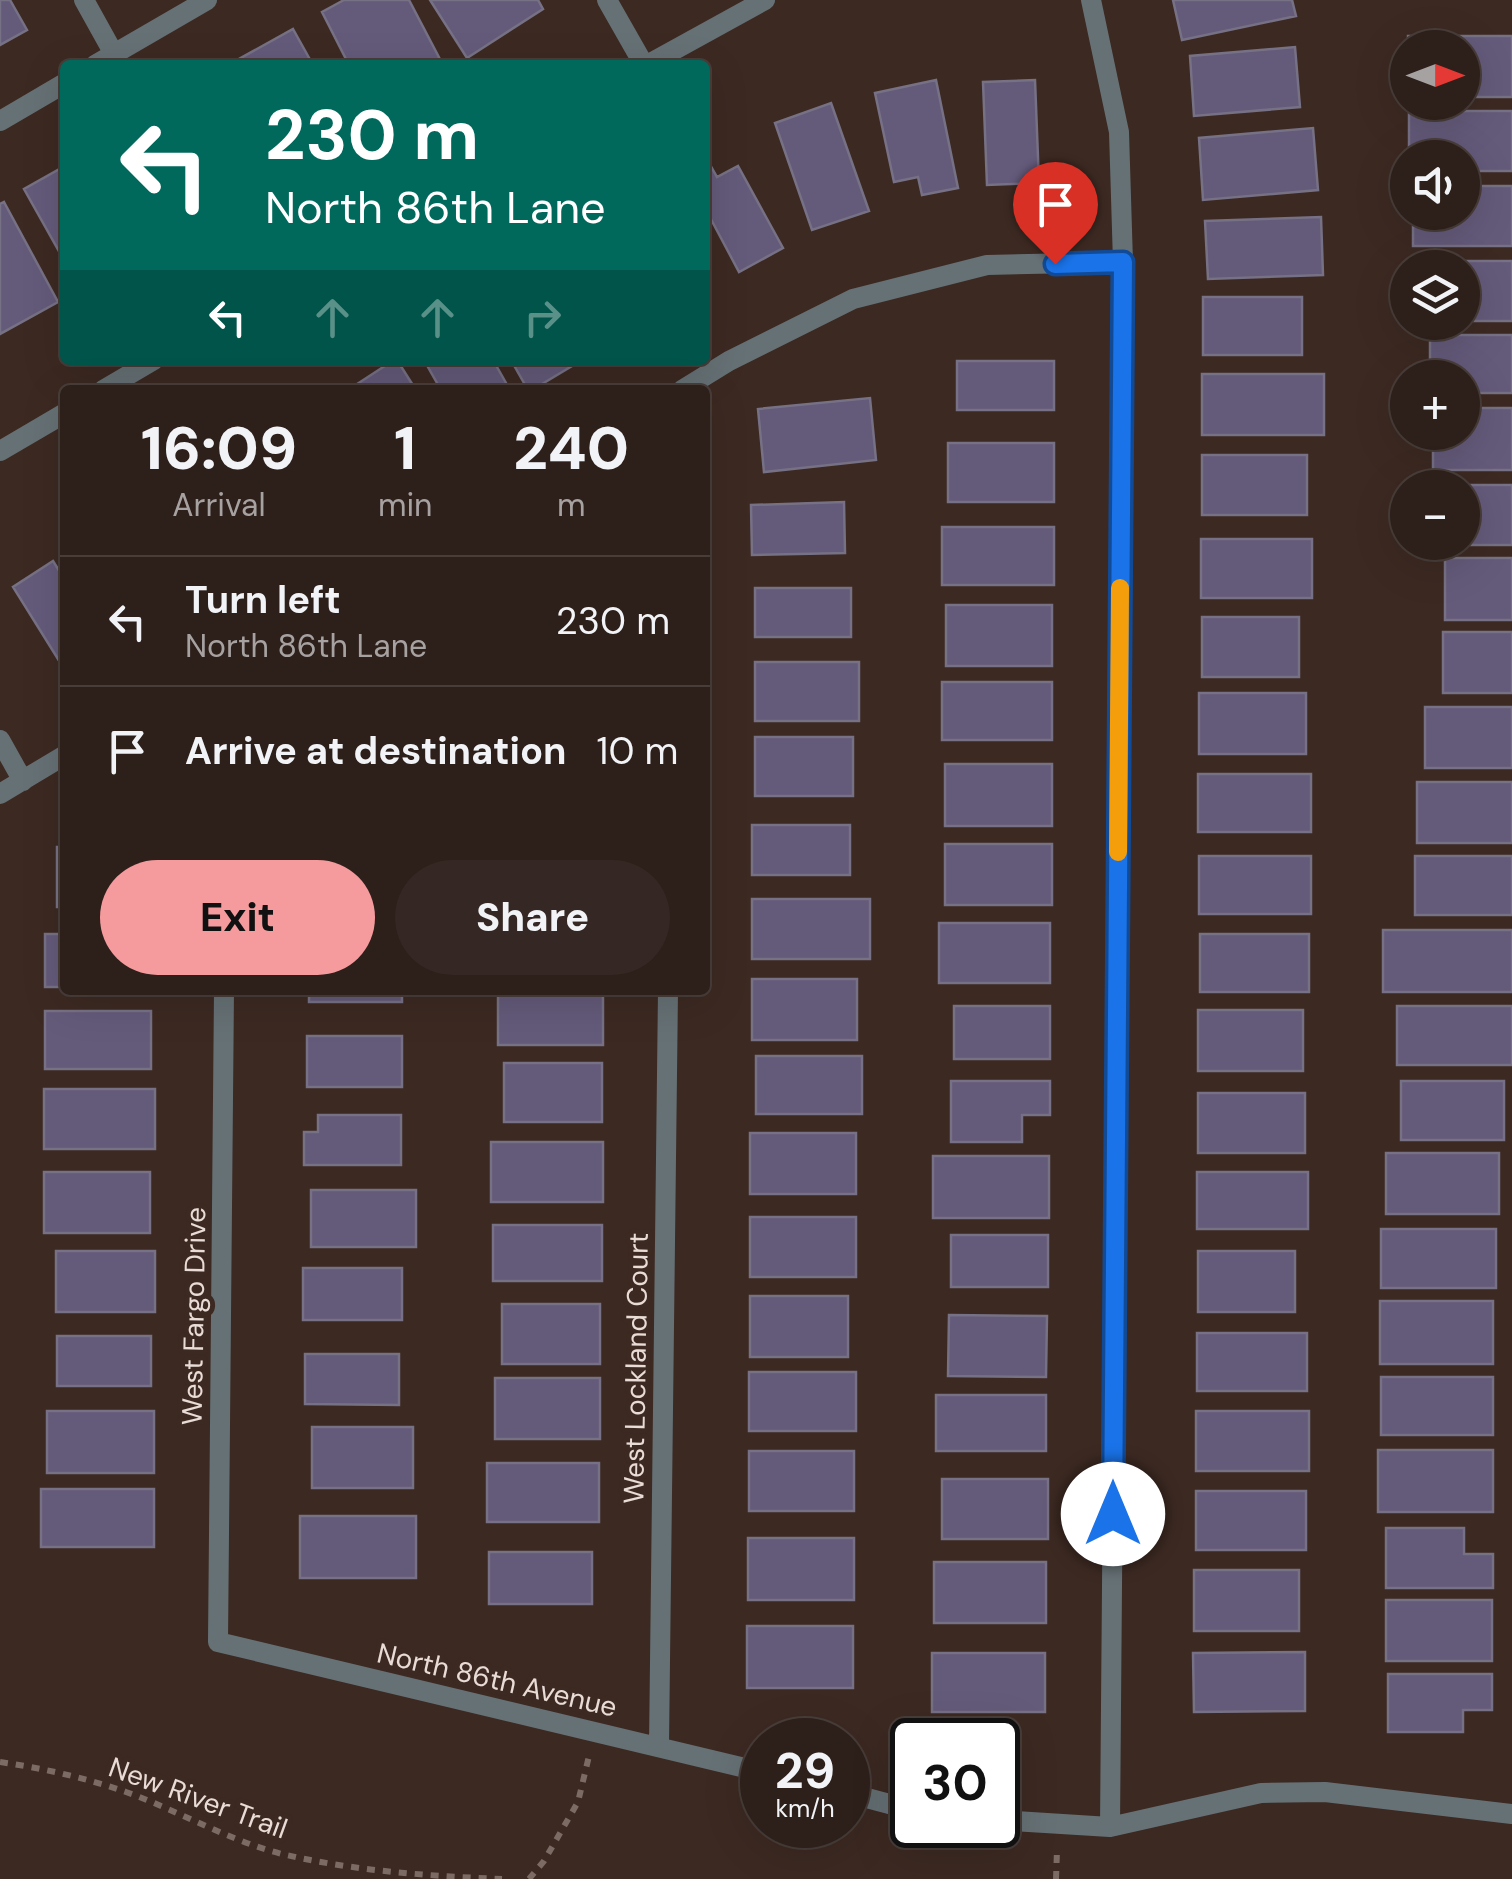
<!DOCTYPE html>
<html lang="en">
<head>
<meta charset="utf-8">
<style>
	:root { --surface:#2d1f1a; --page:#352723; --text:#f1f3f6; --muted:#a7a2a2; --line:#483d39; --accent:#f59b9d }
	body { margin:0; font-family:"DM Sans",sans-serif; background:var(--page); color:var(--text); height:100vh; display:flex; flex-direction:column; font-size:38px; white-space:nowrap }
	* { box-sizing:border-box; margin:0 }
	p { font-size:32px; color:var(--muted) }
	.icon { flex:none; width:55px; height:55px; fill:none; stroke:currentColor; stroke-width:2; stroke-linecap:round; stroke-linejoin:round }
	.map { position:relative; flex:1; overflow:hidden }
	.drawer { position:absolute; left:60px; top:385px; width:650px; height:610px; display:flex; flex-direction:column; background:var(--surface); border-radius:10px; box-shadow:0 10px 40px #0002,0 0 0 2px var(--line) }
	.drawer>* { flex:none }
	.hud { position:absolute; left:60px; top:60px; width:650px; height:305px; border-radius:10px; box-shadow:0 10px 40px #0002,0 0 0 2px var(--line); background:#00695c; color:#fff; overflow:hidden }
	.needle { width:65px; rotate:90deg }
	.controls { position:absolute; left:1390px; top:30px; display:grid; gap:20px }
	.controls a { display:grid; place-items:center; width:90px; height:90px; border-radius:50%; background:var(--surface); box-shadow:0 10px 40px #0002,0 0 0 2px var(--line); font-size:50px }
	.speed { position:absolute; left:740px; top:1718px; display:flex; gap:20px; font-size:50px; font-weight:700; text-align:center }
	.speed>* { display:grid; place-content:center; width:130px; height:130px; border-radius:50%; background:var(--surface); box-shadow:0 10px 40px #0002,0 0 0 2px var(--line); line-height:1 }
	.speed small { font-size:25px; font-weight:400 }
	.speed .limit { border:5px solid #111; border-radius:15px; background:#fff; color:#111 }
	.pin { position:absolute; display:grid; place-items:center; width:85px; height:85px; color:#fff; margin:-102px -42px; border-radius:50% 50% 50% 0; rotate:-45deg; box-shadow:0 0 10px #0007 }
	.pin .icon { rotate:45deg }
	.me { position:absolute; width:110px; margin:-55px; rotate:0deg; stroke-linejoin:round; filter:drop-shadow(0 0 8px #0008) }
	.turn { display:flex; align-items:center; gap:35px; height:210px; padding:0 40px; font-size:45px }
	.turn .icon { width:130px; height:130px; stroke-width:2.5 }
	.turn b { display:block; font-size:70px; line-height:85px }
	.lanes { display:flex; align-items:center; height:95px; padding:0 40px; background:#0003; justify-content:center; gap:50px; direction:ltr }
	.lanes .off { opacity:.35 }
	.eta { display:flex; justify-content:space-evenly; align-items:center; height:170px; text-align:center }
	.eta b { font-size:60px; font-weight:800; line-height:70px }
	.action { display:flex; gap:20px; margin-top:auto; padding:20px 40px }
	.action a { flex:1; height:115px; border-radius:60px; background:var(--accent); color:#111; font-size:40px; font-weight:800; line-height:115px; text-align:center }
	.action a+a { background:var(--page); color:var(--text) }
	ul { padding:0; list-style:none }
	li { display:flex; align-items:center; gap:30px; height:130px; padding:0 40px; border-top:2px solid var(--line) }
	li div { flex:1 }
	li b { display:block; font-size:38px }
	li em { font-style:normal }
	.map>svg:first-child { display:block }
	.building { fill:#645a7a; stroke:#777185; stroke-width:2.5 }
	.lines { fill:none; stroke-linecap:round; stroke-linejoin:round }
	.path { stroke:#7c6b65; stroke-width:6; stroke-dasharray:8 8; stroke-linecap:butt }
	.street { stroke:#667175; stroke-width:20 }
	.route-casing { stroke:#114b97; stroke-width:25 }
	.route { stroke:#1a73e8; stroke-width:18 }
	.slow { stroke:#f59e0b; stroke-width:18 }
	.labels { text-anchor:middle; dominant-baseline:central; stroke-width:10; stroke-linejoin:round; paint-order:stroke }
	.street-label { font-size:28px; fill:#e9dcd7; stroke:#3c2922 }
</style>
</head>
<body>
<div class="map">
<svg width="1512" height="1879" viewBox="0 0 1512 1879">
	<rect width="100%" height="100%" fill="#3c2922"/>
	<path class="building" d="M0,0H10L27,30L0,45Z
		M344,0H409L443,65H349L322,12Z
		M430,0H538L543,9L467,58Z
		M1173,0H1292L1296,16L1182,40Z
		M293,29L313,65H228Z
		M1408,36H1512V97H1462V48H1408Z
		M1295,47L1300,107L1194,116L1190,56Z
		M936,80L958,188L922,195L918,177L894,182L875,93Z
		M1035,80L1039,183L987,185L983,82Z
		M831,103L869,211L812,230L775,123Z
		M1409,111H1512V171H1462V158H1409Z
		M1313,128L1318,190L1203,200L1199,138Z
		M708,161L717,177L738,166L783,248L739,272L705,208V163Z
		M65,166V262L24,189Z
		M1462,186H1512V246H1413V212H1462Z
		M4,202L58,302L0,334V204Z
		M1321,217L1323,275L1208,279L1205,221Z
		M1432,261H1512V321H1462V268H1432Z
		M1203,297H1302V355H1203Z
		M1430,335H1512V393H1462V378H1430Z
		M394,360H397L416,390H348Z
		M424,360H493L510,390H441Z
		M511,360H582L532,390H528Z
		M957,361H1054V410H957Z
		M1202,374H1324V435H1202Z
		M870,398L876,460L764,472L758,409Z
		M1462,408H1512V470H1433V432H1462Z
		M948,443H1054V502H948Z
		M1202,455H1307V515H1202Z
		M1439,485H1512V545H1439V542H1462V488H1439Z
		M844,502L845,553L752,555L751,505Z
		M942,527H1054V585H942Z
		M1201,539H1312V598H1201Z
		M1445,558H1512V620H1445Z
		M53,561L65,580V666L63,667L13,587Z
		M755,588H851V637H755Z
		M946,605H1052V666H946Z
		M1202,617H1299V677H1202Z
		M1443,632H1512V693H1443Z
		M755,662H859V721H755Z
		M942,682H1052V740H942Z
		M1199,693H1306V754H1199Z
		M1425,707H1512V768H1425Z
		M755,737H853V796H755Z
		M945,764H1052V826H945Z
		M1198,774H1311V832H1198Z
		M1417,782H1512V843H1417Z
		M752,825H850V875H752Z
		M945,844H1052V905H945Z
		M57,847H65V907H57Z
		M1199,856H1311V914H1199Z
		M1415,856H1512V915H1415Z
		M752,899H870V959H752Z
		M939,923H1050V983H939Z
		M1383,930H1512V992H1383Z
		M45,934H65V990H156V992H65V987H45Z
		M1200,934H1309V992H1200Z
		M752,979H857V1040H752Z
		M309,990H402V1002H309Z
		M498,990H603V1045H498Z
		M954,1006H1050V1059H954Z
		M1397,1006H1512V1065H1397Z
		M1198,1010H1303V1071H1198Z
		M45,1011H151V1069H45Z
		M307,1036H402V1087H307Z
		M756,1056H862V1114H756Z
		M504,1063H602V1122H504Z
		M951,1081H1050V1115H1022V1142H951Z
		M1401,1081H1504V1140H1401Z
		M44,1089H155V1149H44Z
		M1198,1093H1305V1153H1198Z
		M318,1115H401V1165H304V1132H318Z
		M750,1133H856V1194H750Z
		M491,1142H603V1202H491Z
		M1386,1153H1499V1214H1386Z
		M933,1156H1049V1218H933Z
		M44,1172H150V1233H44Z
		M1197,1172H1308V1229H1197Z
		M311,1190H416V1247H311Z
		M750,1217H856V1277H750Z
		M493,1225H602V1281H493Z
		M1381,1229H1496V1288H1381Z
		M951,1235H1048V1287H951Z
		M56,1251H155V1312H56Z
		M1198,1251H1295V1312H1198Z
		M303,1268H402V1320H303Z
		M750,1296H848V1357H750Z
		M1380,1301H1493V1364H1380Z
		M502,1304H600V1364H502Z
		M949,1315L1047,1316L1046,1377L948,1376Z
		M1197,1333H1307V1391H1197Z
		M57,1336H151V1386H57Z
		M305,1354H399V1405L305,1404Z
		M749,1372H856V1431H749Z
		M1381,1377H1493V1435H1381Z
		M495,1378H600V1439H495Z
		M936,1395H1046V1451H936Z
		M47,1411H154V1473H47Z
		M1196,1411H1309V1471H1196Z
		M312,1427H413V1488H312Z
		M1378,1450H1493V1512H1378Z
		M749,1451H854V1511H749Z
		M487,1463H599V1522H487Z
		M942,1479H1048V1539H942Z
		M41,1489H154V1547H41Z
		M1196,1491H1306V1550H1196Z
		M300,1516H416V1578H300Z
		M1386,1528H1464V1554H1493V1588H1386Z
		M748,1538H854V1600H748Z
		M489,1552H592V1604H489Z
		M934,1562H1046V1623H934Z
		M1194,1570H1299V1631H1194Z
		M1386,1600H1492V1661H1386Z
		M747,1626H853V1688H747Z
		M1305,1652V1711L1194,1712L1193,1653Z
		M932,1653H1045V1712H932Z
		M1388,1674H1492V1710H1463V1732H1388Z"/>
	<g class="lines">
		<path class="path" d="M0,1762C42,1768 86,1778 126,1792C179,1811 227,1840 282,1854C354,1871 429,1876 502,1879
			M529,1879L544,1861L578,1802L589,1756
			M1056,1879L1057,1850"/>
		<path class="street" d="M84,0L114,54
			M607,0L644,65
			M1091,0L1119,132L1123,262L1110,1827
			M95,65L207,0
			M647,65L765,0
			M0,121L65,83
			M103,390L154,360
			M682,390L729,361L853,299L987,265L1123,262
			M0,451L65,413
			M0,740L23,781
			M0,794L65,755
			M224,990L218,1642L762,1772
			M659,1746L668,990
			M848,1793L912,1810
			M998,1820L1110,1827L1261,1793L1325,1792L1512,1814"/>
	</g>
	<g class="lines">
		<defs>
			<path id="route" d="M1055,264L1123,262L1113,1514"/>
		</defs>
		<use href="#route" class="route-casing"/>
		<use href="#route" class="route"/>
		<path class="slow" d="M1118,852L1120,588"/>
	</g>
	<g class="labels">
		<g class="street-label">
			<text transform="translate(194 1316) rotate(-89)">West Fargo Drive</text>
			<text transform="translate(636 1368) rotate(-89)">West Lockland Court</text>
			<text transform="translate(497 1680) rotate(13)">North 86th Avenue</text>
			<text transform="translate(198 1798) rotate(20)">New River Trail</text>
		</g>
	</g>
</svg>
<div class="controls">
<a><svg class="needle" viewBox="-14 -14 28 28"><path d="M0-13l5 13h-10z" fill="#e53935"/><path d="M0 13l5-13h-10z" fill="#a7a2a2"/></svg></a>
<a><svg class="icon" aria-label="sound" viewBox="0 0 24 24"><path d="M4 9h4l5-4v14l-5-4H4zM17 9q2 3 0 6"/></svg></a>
<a><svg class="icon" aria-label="layers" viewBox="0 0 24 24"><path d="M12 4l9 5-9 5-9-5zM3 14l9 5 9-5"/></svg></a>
<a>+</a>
<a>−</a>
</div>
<div class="speed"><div>29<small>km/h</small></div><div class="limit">30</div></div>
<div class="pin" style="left:1055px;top:264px;background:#d93025"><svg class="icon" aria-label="arrive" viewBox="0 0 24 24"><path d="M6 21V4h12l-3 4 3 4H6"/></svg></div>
<svg class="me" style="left:1113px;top:1514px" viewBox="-20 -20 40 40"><circle r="19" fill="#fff"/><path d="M0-13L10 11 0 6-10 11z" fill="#1a73e8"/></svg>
<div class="hud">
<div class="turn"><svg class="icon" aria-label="left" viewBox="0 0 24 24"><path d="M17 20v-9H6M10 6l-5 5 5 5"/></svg><div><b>230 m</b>North 86th Lane</div></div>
<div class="lanes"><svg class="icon" aria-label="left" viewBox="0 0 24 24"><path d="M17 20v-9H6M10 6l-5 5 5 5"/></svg><svg class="icon off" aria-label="ahead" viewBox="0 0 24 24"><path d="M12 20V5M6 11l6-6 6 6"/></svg><svg class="icon off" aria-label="ahead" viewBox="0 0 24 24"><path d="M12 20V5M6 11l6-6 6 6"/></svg><svg class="icon off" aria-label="right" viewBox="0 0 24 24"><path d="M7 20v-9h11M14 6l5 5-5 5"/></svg></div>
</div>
<section class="drawer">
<div class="eta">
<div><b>16:09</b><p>Arrival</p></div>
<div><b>1</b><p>min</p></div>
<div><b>240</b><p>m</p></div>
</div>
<ul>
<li><svg class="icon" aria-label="left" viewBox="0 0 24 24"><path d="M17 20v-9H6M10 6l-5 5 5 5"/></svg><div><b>Turn left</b><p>North 86th Lane</p></div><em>230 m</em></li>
<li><svg class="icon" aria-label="arrive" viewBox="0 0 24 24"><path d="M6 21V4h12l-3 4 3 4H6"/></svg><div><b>Arrive at destination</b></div><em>10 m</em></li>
</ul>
<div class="action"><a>Exit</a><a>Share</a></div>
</section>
</div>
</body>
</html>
